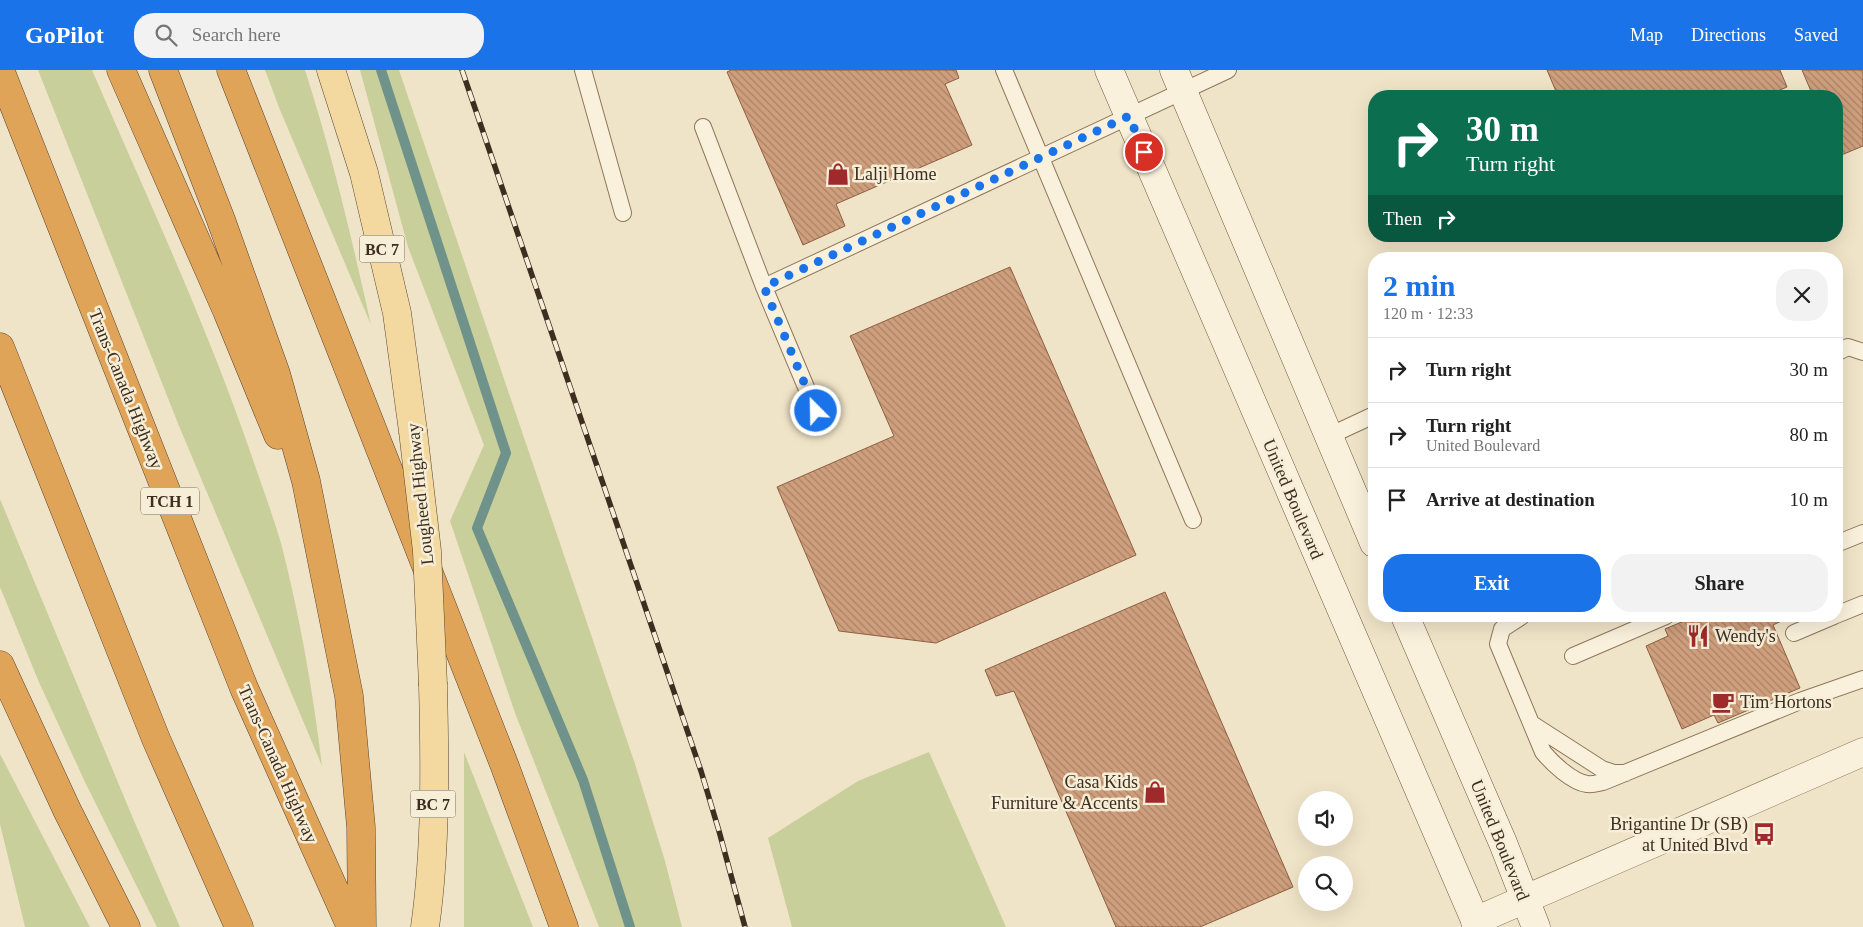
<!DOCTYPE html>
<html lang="en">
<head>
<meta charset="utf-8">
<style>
	:root { --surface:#fff; --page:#f2f2f2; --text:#222; --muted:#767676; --line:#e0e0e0; --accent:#1a73e8 }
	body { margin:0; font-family:"Times New Roman",serif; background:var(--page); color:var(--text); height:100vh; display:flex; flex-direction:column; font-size:19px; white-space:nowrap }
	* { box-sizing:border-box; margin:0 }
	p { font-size:16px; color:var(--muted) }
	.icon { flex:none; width:28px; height:28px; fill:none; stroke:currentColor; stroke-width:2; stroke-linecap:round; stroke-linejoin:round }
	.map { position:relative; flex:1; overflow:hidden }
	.drawer { position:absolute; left:1368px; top:182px; width:475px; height:370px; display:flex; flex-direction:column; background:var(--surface); border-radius:20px; box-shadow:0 5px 20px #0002 }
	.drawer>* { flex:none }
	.hud { position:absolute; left:1368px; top:20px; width:475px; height:152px; border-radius:20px; box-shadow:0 5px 20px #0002; background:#0b6e4f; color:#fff; overflow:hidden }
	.tools { position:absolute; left:1298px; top:721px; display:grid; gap:10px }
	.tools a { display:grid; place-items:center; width:55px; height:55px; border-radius:50%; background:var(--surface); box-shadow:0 5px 20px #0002; font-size:25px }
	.pin { position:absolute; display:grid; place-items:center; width:42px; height:42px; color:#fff; margin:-21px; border:2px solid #fff; border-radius:50%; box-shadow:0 1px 5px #0007 }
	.me { position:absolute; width:55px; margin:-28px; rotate:337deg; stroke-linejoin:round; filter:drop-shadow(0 0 4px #0008) }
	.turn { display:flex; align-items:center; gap:18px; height:105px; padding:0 15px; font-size:22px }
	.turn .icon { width:65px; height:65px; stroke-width:2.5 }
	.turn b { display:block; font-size:35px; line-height:42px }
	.then { display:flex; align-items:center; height:48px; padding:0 15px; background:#0003; gap:10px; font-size:19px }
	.round { display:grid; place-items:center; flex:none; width:52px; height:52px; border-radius:20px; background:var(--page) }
	.overview { display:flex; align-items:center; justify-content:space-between; height:85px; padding:0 15px }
	h1 { font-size:30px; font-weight:800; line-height:38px; color:var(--accent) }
	.primary-button { display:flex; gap:10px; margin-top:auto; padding:10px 15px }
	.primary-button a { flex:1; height:58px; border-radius:20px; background:var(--accent); color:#fff; font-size:20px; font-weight:800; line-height:58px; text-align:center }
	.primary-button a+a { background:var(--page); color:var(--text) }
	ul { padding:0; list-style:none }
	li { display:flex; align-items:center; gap:15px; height:65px; padding:0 15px; border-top:1px solid var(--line) }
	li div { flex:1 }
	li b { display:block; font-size:19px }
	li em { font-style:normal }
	header { display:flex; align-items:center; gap:30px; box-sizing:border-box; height:70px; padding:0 25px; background:var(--accent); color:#fff }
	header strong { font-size:24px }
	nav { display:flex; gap:28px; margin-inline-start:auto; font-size:18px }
	.search { width:350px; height:45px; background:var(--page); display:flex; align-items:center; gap:12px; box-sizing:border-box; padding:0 18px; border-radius:20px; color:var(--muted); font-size:19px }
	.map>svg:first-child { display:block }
	.green { fill:#c9cf9b }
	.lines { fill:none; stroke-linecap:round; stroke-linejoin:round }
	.stream { stroke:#6f938a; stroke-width:10 }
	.building { fill:url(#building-back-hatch); stroke:#8d5f41 }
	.lane-casing { stroke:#8d765c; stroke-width:18 }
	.street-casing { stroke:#8d765c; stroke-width:29 }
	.secondary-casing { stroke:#6f573f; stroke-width:29 }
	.primary-casing { stroke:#5b4430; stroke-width:29 }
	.highway-casing { stroke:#5b4430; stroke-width:29 }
	.lane { stroke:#faf1dc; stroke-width:16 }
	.street { stroke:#faf1dc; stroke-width:28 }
	.secondary { stroke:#faf1dc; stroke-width:28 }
	.primary { stroke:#f3d9a0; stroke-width:28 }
	.highway { stroke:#e0a458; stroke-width:28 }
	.rail-casing { stroke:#3d2e20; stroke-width:5.5 }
	.rail { stroke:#f7eed8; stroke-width:4; stroke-dasharray:11; stroke-linecap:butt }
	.primary-bridge-casing { stroke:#5b4430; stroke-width:29; stroke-linecap:butt }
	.primary-bridge { stroke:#f3d9a0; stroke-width:28 }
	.route { stroke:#1a73e8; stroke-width:9; stroke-dasharray:0 16.2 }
	.labels { text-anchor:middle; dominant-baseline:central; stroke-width:5; stroke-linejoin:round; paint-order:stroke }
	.shield { fill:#f7eed8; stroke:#756857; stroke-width:1 }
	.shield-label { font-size:16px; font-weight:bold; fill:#3d2e20 }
	.poi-label { font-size:18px; fill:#3d2e20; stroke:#f7eed8; text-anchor:start }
	.street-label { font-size:18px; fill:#3d2e20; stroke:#f7eed8 }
</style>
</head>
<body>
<header>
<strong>GoPilot</strong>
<div class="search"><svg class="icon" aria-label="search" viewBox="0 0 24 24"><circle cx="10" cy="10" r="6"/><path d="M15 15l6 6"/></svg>Search here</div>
<nav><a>Map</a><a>Directions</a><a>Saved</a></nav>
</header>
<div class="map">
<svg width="1863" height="857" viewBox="0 0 1863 857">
	<defs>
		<pattern id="building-back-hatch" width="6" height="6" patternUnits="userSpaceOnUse" patternTransform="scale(1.25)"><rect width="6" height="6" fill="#cf9f7d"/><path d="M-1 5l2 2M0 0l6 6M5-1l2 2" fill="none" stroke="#a98266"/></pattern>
	</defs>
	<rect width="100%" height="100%" fill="#f0e4c8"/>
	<path class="green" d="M38,0H92C147,127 206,253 251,384C261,413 272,443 281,473C300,547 313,621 322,696L179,356Z
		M265,0H305C332,84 352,169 371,255L280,40Z
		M360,0H399L635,694L665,791L682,857H599L515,643L450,451L484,375L408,177Z
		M0,429L132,746L180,857H157L84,710L38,610L0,517Z
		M464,682L533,857H464Z
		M929,682L1006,857H792L768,768L858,711Z
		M0,684L90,857H25L0,754Z"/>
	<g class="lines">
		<path class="stream" d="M381,0L506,383L477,458L583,710L630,857"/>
	</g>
	<path class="building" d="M731,0H956L959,8L945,14L972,75L836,134L845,156L803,175L727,2Z
		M1547,0H1780L1787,17L1766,26H1558Z
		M1802,0H1863V76L1839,86L1836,79V26H1813Z
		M1010,197L1136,485L936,573L839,561L777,417L894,366L850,266Z
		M1165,522L1293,817L1200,857H1116L1014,621L996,626L985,600Z
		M1696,546H1787L1788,548L1773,555L1800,618L1718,653L1714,645L1682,659L1646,576L1668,566L1665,559Z"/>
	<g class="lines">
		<defs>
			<path id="lane" d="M583,0L623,143
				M1004,0L1193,450
				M703,57L764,217
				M1836,283L1848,277L1863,282
				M816,341L764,217L1228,0
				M1329,366L1374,345
				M1836,474L1863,463
				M1836,545L1863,534
				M1522,546L1502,559L1498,574L1543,682C1552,693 1572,712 1587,714C1592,715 1598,713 1603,712L1800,631L1863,609
				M1794,563L1834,546
				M1573,586L1666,546
				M1532,654L1602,699L1614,703H1626"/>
			<path id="street" d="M1475,851L1863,682"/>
			<path id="secondary" d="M1109,0L1478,857
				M1174,0L1374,473
				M1405,546L1503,773L1536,857"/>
			<path id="primary" d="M331,0L364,103L397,243L413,361
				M425,857C436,779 435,694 433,615"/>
			<path id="highway" d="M0,0L244,618L351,857
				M121,0L227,241L278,365
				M163,0L221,150L276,304L306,411L349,626L361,757L362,857
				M231,0L504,694L564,857
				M0,277L156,669L239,857
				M0,595L67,740L126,857"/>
		</defs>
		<use href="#lane" class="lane-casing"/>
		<use href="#street" class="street-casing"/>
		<use href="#secondary" class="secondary-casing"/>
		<use href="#primary" class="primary-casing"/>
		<use href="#highway" class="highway-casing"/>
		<use href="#lane" class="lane"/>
		<use href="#street" class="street"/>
		<use href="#secondary" class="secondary"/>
		<use href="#primary" class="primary"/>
		<use href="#highway" class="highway"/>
		<defs>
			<path id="rail" d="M462,0L701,701L719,761L745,857"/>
		</defs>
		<use href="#rail" class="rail-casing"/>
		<use href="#rail" class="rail"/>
		<defs>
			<path id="primary-bridge" d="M413,361L427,481L433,615"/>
		</defs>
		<use href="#primary-bridge" class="primary-bridge-casing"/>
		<use href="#primary-bridge" class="primary-bridge"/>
	</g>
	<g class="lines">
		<path class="route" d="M816,341L764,217L1129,46L1144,82"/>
	</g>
	<defs>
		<symbol id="shop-bare" viewBox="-9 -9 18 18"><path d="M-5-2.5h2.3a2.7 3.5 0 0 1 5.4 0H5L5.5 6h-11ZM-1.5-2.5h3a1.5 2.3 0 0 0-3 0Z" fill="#9e2a2b" stroke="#f7eed8" stroke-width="2.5" paint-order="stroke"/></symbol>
		<symbol id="restaurant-bare" viewBox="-9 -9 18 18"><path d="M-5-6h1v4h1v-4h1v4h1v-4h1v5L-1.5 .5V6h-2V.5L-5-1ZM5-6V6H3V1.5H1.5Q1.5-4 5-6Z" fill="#9e2a2b" stroke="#f7eed8" stroke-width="2.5" paint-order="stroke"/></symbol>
		<symbol id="cafe-bare" viewBox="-9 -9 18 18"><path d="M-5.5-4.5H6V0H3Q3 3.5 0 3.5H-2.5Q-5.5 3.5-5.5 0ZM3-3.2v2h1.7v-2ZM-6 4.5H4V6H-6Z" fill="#9e2a2b" stroke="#f7eed8" stroke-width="2.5" paint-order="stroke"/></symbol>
		<symbol id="bus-bare" viewBox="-9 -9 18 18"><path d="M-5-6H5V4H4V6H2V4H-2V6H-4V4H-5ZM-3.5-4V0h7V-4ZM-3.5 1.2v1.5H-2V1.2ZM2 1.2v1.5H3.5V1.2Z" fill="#9e2a2b" stroke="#f7eed8" stroke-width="2.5" paint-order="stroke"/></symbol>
	</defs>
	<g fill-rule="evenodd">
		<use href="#shop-bare" x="822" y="88" width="32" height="32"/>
		<use href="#restaurant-bare" x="1682" y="550" width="32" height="32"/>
		<use href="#cafe-bare" x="1707" y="616" width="32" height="32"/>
		<use href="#shop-bare" x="1139" y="706" width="32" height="32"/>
		<use href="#bus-bare" x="1748" y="748" width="32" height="32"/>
	</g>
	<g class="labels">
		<g class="shield">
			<rect x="359.5" y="165.5" width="45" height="27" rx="4"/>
			<rect x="141" y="417.5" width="58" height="27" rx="4"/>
			<rect x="410.5" y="720.5" width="45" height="27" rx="4"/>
		</g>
		<g class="shield-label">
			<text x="382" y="179">BC 7</text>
			<text x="170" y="431">TCH 1</text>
			<text x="433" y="734">BC 7</text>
		</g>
		<g class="poi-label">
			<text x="854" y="104">Lalji Home</text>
			<text x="1715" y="566">Wendy's</text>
			<text x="1740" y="632">Tim Hortons</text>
			<text x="1138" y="712" text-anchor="end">Casa Kids<tspan x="1138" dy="21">Furniture &amp; Accents</tspan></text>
			<text x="1748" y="754" text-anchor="end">Brigantine Dr (SB)<tspan x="1748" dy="21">at United Blvd</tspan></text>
		</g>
		<g class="street-label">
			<text transform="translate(126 319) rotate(68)">Trans-Canada Highway</text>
			<text transform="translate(420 424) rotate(-96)">Lougheed Highway</text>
			<text transform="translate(1293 429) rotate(67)">United Boulevard</text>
			<text transform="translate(278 694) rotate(66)">Trans-Canada Highway</text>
			<text transform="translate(1500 770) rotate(68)">United Boulevard</text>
		</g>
	</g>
</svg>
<div class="tools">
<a><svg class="icon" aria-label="sound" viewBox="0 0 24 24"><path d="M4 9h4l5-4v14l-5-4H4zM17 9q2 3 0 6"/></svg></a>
<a><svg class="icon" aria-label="search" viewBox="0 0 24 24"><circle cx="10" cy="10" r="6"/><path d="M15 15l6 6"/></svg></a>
</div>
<div class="pin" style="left:1144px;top:82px;background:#d93025"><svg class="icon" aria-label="arrive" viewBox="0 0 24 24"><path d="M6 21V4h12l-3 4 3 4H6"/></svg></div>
<svg class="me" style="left:816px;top:341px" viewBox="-20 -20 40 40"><circle r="17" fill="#1a73e8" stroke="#fff" stroke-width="3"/><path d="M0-11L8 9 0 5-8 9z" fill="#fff"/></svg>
<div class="hud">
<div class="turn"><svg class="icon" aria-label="right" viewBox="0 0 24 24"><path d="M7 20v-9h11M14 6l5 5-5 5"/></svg><div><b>30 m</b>Turn right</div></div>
<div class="then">Then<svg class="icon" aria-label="right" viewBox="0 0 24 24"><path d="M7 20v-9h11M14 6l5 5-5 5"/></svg></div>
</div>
<section class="drawer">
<div class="overview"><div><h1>2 min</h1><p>120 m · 12:33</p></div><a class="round"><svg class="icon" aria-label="close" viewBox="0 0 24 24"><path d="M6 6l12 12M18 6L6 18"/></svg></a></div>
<ul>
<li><svg class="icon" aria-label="right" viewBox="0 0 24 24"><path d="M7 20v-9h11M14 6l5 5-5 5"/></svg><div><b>Turn right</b></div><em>30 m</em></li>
<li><svg class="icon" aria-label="right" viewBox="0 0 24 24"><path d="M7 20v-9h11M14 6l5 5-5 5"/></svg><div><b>Turn right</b><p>United Boulevard</p></div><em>80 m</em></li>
<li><svg class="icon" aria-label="arrive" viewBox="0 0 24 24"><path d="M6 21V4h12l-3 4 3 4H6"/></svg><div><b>Arrive at destination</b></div><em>10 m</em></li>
</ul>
<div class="primary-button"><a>Exit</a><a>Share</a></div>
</section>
</div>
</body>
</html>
